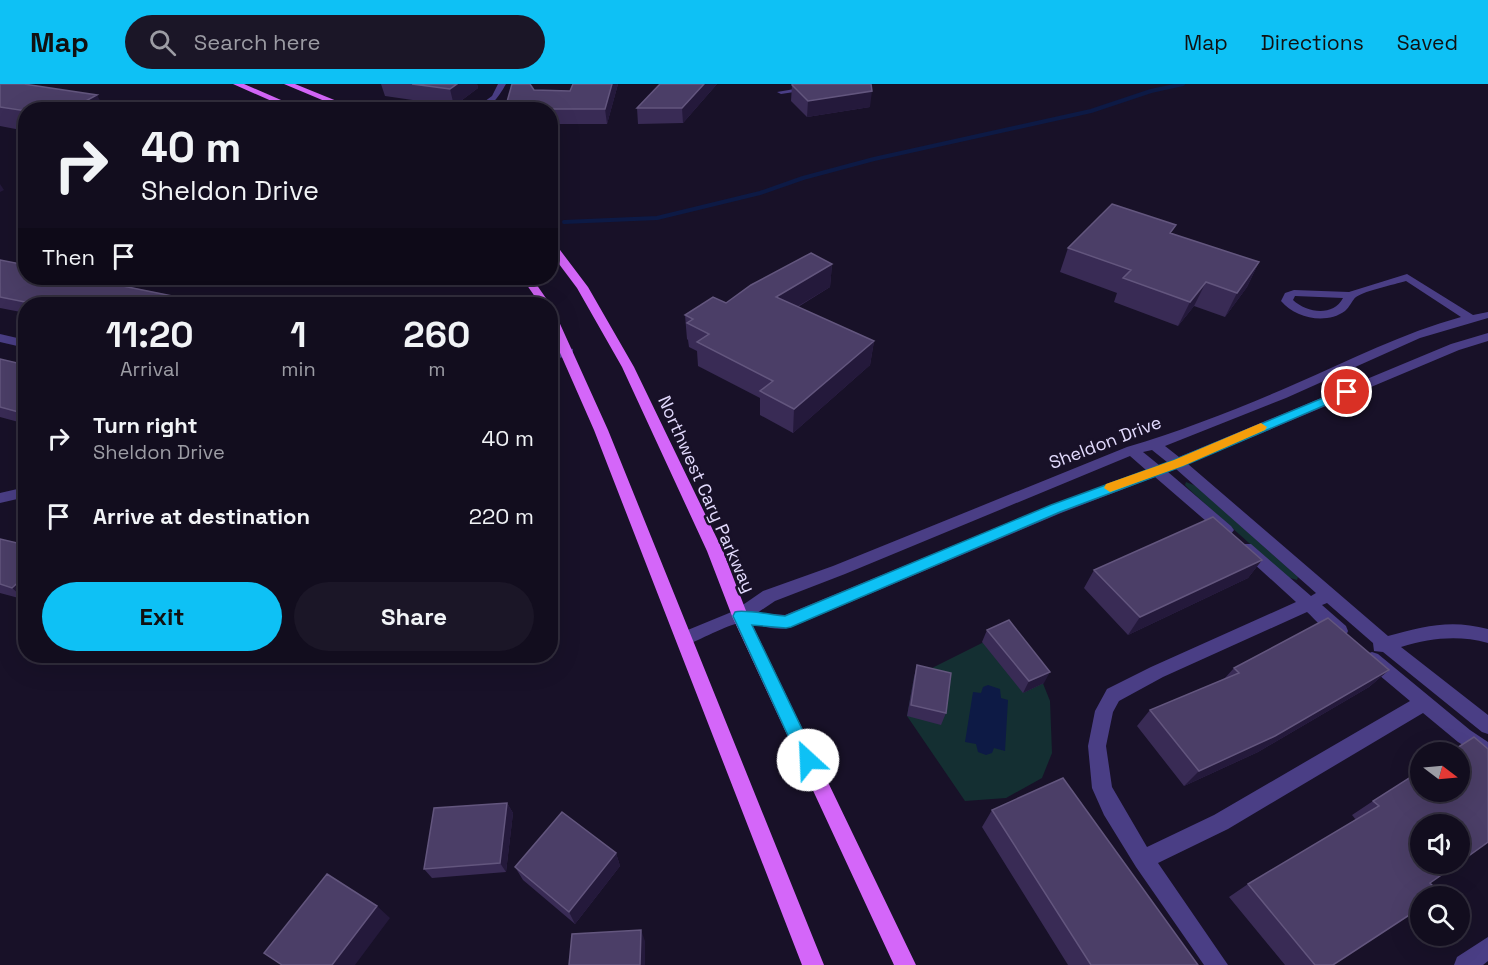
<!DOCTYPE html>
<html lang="en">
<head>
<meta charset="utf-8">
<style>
	:root { --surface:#120d1e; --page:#1b1627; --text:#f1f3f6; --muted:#9c9ca4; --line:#312d3c; --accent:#0ec1f5 }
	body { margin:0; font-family:"Space Grotesk",sans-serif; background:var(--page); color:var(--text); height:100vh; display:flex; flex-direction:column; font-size:22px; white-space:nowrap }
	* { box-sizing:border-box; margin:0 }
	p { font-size:20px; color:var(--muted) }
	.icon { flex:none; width:33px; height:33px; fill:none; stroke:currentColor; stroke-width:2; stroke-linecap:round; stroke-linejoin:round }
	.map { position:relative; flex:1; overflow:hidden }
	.panel { position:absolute; left:18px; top:213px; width:540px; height:366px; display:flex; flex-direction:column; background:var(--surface); border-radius:24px; box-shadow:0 6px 24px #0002,0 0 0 2px var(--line) }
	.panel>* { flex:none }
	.top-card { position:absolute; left:18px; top:18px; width:540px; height:183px; border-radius:24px; box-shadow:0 6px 24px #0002,0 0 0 2px var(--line); background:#120d1e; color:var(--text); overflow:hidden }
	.needle { width:39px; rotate:106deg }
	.buttons { position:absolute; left:1410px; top:658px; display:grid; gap:12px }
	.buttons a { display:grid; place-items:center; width:60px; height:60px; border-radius:50%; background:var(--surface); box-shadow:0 6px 24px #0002,0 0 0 2px var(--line); font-size:30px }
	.pin { position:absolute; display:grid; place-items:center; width:51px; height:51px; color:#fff; margin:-26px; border:3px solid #fff; border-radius:50%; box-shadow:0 2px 6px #0007 }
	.me { position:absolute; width:66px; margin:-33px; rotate:335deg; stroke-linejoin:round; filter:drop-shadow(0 0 4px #0008) }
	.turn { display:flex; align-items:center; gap:21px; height:126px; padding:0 24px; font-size:27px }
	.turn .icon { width:78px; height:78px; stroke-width:2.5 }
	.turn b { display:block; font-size:42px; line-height:51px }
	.then { display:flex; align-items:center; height:57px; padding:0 24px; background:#0003; gap:12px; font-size:22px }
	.eta { display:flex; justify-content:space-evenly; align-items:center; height:102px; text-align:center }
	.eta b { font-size:36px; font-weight:800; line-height:42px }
	.button { display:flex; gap:12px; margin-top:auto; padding:12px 24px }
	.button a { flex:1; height:69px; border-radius:36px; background:var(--accent); color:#111; font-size:24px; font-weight:800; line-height:69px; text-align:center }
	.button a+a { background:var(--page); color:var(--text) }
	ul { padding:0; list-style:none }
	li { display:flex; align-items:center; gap:18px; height:78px; padding:0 24px }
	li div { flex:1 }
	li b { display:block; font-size:22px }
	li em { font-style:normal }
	header { display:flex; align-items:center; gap:36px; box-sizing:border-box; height:84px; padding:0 30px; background:var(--accent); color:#111 }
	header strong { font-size:28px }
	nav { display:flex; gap:33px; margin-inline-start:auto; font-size:21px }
	.search { width:420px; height:54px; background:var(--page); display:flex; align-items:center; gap:15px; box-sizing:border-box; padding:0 21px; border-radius:33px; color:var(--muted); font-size:22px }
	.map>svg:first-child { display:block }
	.green { fill:#142f32 }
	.water { fill:#0d1a45 }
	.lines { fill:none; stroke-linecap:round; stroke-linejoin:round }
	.stream { stroke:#0d1a45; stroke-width:4 }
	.minor { fill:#4a3e85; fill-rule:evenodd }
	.major { fill:#d466f9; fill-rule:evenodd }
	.wall { fill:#392b55 }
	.shaded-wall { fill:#24193b }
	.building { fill:#4b3e67; stroke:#63567e; stroke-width:1.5 }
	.route { fill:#0ec1f5; stroke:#097d9f; stroke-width:1.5 }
	.slow { fill:#f59e0b }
	.labels { text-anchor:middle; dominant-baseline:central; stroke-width:5; stroke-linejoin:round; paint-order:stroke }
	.street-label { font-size:18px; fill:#e2dafd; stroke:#181128 }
</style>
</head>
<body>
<header>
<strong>Map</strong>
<div class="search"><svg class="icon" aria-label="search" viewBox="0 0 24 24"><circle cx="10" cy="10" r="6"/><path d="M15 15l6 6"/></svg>Search here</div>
<nav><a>Map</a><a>Directions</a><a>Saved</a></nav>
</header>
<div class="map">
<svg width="1488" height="881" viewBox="0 0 1488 881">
	<rect width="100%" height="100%" fill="#181128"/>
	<path class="green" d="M1186,398L1196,402L1298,493L1297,496L1287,493L1193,409L1185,401Z
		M1004,548L1042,597L1050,617L1052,669L1042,694L1006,714L965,717L907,632L914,593Z"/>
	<path class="water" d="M988,601L1000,605L1001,614L1008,616L1005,667L994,664L992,669L986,671L978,668L976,660L965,658L973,608L981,609L983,603Z"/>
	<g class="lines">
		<path class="stream" d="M564,138L657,134L760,109L803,94L874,75L1091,27L1151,7L1183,0"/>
		<path class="minor" d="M498,0H506C498,14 490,26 473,26L492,12Z
			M824,0H847L781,10L777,8Z
			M1407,190L1473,231L1488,228V234L1420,254L1286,314L1165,362L1179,373L1451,260L1488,249V257L1459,266L1188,380L1388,552C1424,542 1451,535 1488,545V559C1458,551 1431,554 1401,563L1488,631V650L1482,648L1383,568L1374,567L1373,559L1327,519L1322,521L1346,542L1348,547L1346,552C1332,557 1317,537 1307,528L1163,593L1119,617L1113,628L1106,662L1112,703L1147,763L1214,731L1410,617L1366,580L1363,575L1366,570L1372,568L1378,570L1470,646L1488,658V677L1458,658L1423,629L1228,745L1158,779L1228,881H1204L1136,783L1104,731L1092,704L1088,662L1095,627L1107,605L1151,583L1296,518L1241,468L1238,464L1241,460H1251L1311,512L1316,509L1176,385L1168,388L1231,442L1234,446L1231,450H1221L1155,393L1061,429L792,543C773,549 757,538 741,539C728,540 698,557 684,562L678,560L676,555L678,550L734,527L763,507L833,482L1127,363C1184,346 1240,324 1295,300C1350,276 1403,249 1461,233L1406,197C1393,201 1367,206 1356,213C1352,216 1350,223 1345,227C1326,241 1295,234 1281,217L1285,209L1294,206L1349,208ZM1295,212L1343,214C1333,233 1307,229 1293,216ZM1152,366L1167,378L1159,381L1143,368ZM1130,372L1146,386L1051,421L785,531L757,529L775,517L845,490Z
			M0,250L26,256V264L0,258Z
			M569,264L573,265V271L550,276V268Z
			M26,403V413L0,419V409Z
			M1488,853V877L1483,881H1454L1457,873Z"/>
		<path class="major" d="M233,0H244L304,26H292Z
			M284,0H295L359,26H346Z
			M550,157L554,158L588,203L634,283L723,467L748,532L916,881H894L732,532L707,467L622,283L577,204L550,168Z
			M522,194H532L550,220H540Z
			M550,228L556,231L608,346L824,881H802L594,346L550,246Z"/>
	</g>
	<path class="wall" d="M0,0L26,26V47L0,42Z
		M381,0H477L478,4L454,22L385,12Z
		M618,0L607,40H550V26H505L534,6L570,7Z
		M660,0H717L683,39L638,40L637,24Z
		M792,1L870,23L807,33L791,17Z
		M1173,150L1259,178L1247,203L1225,233L1194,222L1178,242L1114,218L1117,209L1060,188L1068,164Z
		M0,176L212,220H26V229L0,224Z
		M832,180L830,203L798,223L874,257L870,281L793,349L760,331V314L698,282L697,267L689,263L688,256L687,255L685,231L726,219Z
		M0,275L26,281V340L0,333Z
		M0,455L26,461V516L0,509Z
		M1262,476L1248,494L1128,551L1084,504L1094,486Z
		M987,546L1044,599L1023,609L982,558Z
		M917,581L946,629L941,641L907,632L914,593Z
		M1234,584L1389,586L1369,603L1258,668L1184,702L1137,642L1150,626L1224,595Z
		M1420,687L1430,799L1333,881H1285L1229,813L1248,800L1356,736L1352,731L1373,717Z
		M507,719L513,729L506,788L432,794L424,785Z
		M992,726L1198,881H1068L982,743Z
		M616,769L620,782L575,840L523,796L515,783Z"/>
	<path class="shaded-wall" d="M457,0H477L478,4L454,22L450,5Z
		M612,0H618L607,40L605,25Z
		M704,0H717L683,39L682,24Z
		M872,7L870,23L807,33L808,17Z
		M97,11L105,26H69Z
		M0,100L4,106L0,108Z
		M1259,178L1247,203L1225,233L1237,209Z
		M832,180L830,203L775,236L776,213Z
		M1206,198L1194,222L1178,242L1190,218Z
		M874,257L870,281L793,349L794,325Z
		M1262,476L1248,494L1128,551L1140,533Z
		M26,491V516L12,504Z
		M1389,586L1369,603L1258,668L1184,702L1199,687Z
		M1050,588L1044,599L1023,609L1029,597Z
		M507,719L513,729L506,788L500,779Z
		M616,769L620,782L575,840L569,828Z
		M377,822L390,834L355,881H332Z
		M641,846L645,857V881H640Z"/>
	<path class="building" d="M0,0H24L97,11L69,26H26V27L0,23Z
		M412,0H457L450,5Z
		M512,0H530L534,6L570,7L573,0H612L605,25H505Z
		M660,0H704L682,24H637Z
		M792,0H871L872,7L808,17L792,1Z
		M180,17L215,23L211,26H164Z
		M1112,120L1176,141L1170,149L1259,178L1237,209L1206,198L1190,218L1123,194L1131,186L1068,164Z
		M811,169L832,180L776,213L874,257L794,325L760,307L773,297L697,258L709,250L687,239L693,235L685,231L713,213L726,219L751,201Z
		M0,176L26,181V194H83L212,220H35L0,213Z
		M0,275L26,281V330L0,323Z
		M1213,433L1262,476L1140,533L1094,486Z
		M0,455L26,461V491L12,504L0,500Z
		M1328,534L1389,586L1275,652L1199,687L1150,626L1239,589L1234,584Z
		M1009,536L1050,588L1029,597L987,546Z
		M917,581L951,589L946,629L911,621Z
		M1474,653L1488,665V758L1460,778V741H1420V780H1457L1430,799L1441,810L1438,813H1420V824L1333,881H1315L1248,800L1379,722L1373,717L1420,687V708H1460V669H1449Z
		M1063,694L1198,881H1091L992,726Z
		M507,719L500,779L424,785L434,724Z
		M562,728L616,769L569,828L515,783Z
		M327,790L377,822L332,881H282L264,869Z
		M641,846L640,881H569L572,850Z"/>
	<path class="route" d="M1347,304L1351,305V310L1183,382L1060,428L791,543L786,544L752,541L817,676L814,682L808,684L802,682L733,532L735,528C743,525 773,531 785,532L1051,421L1174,376Z"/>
	<path class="slow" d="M1261,339L1267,343L1265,346L1183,382L1110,408L1104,404L1106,400L1174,376Z"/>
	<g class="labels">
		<g class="street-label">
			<text transform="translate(1105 358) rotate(-21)">Sheldon Drive</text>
			<text transform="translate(707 410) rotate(66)">Northwest Cary Parkway</text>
		</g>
	</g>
</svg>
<div class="buttons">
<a><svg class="needle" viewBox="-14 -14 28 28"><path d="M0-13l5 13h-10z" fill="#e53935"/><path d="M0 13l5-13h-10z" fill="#9c9ca4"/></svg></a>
<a><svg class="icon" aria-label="sound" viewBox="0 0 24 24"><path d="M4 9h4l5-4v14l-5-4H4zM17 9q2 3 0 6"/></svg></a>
<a><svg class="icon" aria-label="search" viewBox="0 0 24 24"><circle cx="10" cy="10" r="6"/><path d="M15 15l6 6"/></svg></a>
</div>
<div class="pin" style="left:1347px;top:308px;background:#d93025"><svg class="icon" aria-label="arrive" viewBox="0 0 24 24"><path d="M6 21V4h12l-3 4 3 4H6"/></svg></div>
<svg class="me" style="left:808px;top:676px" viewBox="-20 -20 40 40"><circle r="19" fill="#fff"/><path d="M0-13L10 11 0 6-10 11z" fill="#0ec1f5"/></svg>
<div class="top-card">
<div class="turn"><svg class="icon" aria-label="right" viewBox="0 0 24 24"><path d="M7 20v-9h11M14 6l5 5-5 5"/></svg><div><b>40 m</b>Sheldon Drive</div></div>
<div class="then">Then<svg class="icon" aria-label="arrive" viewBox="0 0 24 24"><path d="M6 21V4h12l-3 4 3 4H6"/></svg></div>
</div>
<section class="panel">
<div class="eta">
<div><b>11:20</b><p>Arrival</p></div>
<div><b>1</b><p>min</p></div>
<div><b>260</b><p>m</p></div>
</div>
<ul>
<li><svg class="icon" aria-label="right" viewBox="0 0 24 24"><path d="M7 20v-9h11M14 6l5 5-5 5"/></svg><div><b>Turn right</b><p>Sheldon Drive</p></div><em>40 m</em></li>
<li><svg class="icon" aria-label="arrive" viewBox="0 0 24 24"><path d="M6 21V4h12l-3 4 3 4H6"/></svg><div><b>Arrive at destination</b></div><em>220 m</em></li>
</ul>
<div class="button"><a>Exit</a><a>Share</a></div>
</section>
</div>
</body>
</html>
